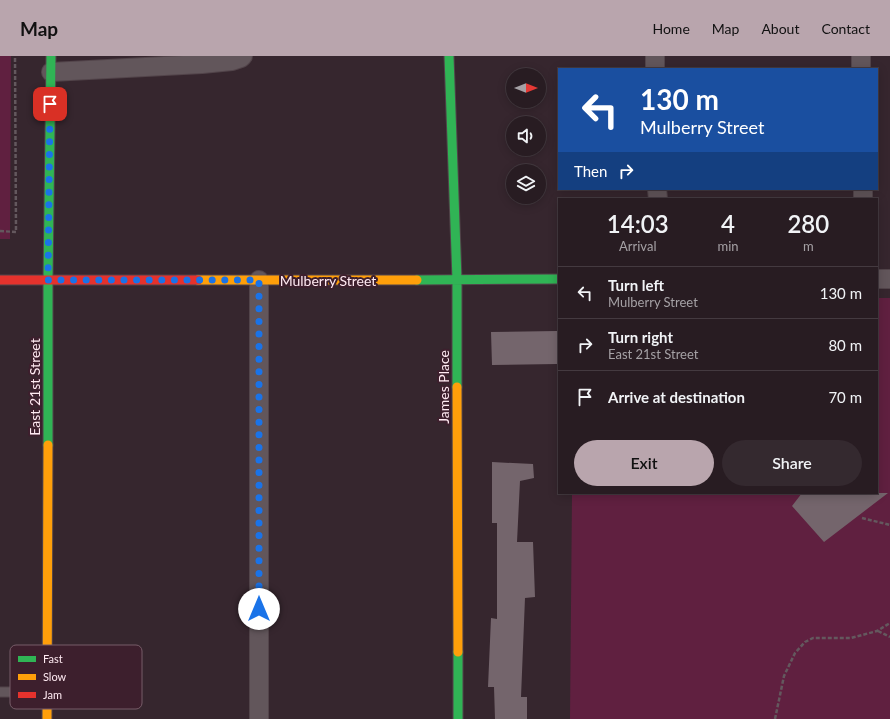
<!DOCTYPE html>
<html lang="en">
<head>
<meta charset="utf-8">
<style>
	:root { --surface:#281c22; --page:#34292f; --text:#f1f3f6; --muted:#a5a1a5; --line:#443a40; --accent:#b9a5ad }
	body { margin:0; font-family:Lato,sans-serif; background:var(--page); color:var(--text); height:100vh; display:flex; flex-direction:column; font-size:15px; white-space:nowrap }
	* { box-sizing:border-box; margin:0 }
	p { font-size:13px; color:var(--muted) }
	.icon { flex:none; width:22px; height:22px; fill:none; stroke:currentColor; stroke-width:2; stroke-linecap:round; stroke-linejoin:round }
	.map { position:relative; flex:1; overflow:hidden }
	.sheet { position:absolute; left:558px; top:142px; width:320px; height:296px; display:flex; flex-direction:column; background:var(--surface); border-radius:0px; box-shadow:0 2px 10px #0003,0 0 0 1px var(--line) }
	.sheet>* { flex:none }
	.guide { position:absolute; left:558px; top:12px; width:320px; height:122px; border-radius:0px; box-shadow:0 2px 10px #0003,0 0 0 1px var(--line); background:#1a4fa0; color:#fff; overflow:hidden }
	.needle { width:26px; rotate:90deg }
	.buttons { position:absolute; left:506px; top:12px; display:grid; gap:8px }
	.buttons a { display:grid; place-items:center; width:40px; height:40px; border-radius:50%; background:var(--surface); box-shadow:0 2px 10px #0003,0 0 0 1px var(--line); font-size:20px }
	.pin { position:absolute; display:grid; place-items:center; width:34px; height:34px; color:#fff; margin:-17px; border-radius:8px; box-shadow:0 2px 6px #0006 }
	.me { position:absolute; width:44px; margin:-22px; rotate:0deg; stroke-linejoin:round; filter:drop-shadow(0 0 3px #0008) }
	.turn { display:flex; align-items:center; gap:14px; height:84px; padding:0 16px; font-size:18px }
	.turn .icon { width:52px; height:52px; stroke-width:2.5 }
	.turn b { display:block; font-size:28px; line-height:34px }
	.then { display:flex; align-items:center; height:38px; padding:0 16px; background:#0003; gap:8px; font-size:15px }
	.eta { display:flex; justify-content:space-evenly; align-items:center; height:68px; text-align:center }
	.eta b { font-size:24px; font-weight:600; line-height:28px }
	.action { display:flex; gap:8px; margin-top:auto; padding:8px 16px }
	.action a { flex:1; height:46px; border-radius:24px; background:var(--accent); color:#111; font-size:16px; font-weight:600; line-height:46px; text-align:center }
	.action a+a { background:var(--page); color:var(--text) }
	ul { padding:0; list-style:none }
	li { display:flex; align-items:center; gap:12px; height:52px; padding:0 16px; border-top:1px solid var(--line) }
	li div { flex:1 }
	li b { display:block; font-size:15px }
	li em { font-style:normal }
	header { display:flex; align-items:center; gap:24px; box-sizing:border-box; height:56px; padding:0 20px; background:var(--accent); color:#111 }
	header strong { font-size:19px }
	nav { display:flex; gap:22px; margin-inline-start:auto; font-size:14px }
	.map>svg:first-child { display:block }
	.green { fill:#602040 }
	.building { fill:#74656c }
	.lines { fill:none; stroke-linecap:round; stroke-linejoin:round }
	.lane-casing { stroke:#52444a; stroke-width:11 }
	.street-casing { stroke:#52444a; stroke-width:20 }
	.fast-casing { stroke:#52444a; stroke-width:11 }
	.slow-casing { stroke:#52444a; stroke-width:11 }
	.jam-casing { stroke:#52444a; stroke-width:11 }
	.path { stroke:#64585e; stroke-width:2.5; stroke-dasharray:4 2; stroke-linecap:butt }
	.lane { stroke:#62565b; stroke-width:9 }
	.street { stroke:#62565b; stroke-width:18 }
	.fast { stroke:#30b455; stroke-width:9 }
	.slow { stroke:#ff9f0a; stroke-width:9 }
	.jam { stroke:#e5322d; stroke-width:9 }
	.route { stroke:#1a73e8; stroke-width:7; stroke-dasharray:0 12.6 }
	.labels { text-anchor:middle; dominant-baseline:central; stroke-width:4; stroke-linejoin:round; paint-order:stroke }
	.street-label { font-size:14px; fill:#ffeaf2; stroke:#3d1f2d }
	.key { fill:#3d1f2d; stroke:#775c68; stroke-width:1 }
	.key-label { font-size:11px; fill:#ffeaf2 }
</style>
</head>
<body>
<header>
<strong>Map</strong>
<nav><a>Home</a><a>Map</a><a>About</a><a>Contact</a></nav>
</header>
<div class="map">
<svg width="890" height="663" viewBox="0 0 890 663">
	<rect width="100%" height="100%" fill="#36262e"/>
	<path class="green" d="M0,0H11L10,183H0Z
		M877,242H890V663H570L572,437H877Z"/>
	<path class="building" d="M557,275V308L492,309L491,276Z
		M492,406L533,408L534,422L520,425L517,486H533L535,541L525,542L521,641H527V663H495L494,631H488L491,562L497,563V467H492Z
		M802,437H888L824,486L792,450Z"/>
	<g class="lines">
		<defs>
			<path id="lane" d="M0,636H47"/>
			<path id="street" d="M655,0V13
				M861,0V13
				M51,16L202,8L232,5L241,2L243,0
				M657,133L658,143
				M863,133V143
				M877,223H890
				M259,224V663"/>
			<path id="fast" d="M449,0L457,224V331
				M417,224L559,223
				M48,389V224L51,0
				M458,596V663"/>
			<path id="slow" d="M198,224H417
				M457,331L458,596
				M47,663L48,389"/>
			<path id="jam" d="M0,224H198"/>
		</defs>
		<use href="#lane" class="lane-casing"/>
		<use href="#street" class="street-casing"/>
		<use href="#fast" class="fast-casing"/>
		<use href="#slow" class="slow-casing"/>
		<use href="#jam" class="jam-casing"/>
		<path class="path" d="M0,175L16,176L15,0
			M862,462L890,469
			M878,575L890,581
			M775,663L784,620L795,597L805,586L813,582H851L877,575L890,567"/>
		<use href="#lane" class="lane"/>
		<use href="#street" class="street"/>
		<use href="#fast" class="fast"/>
		<use href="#slow" class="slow"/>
		<use href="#jam" class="jam"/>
	</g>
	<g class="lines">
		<path class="route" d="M50,48L48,224H259V553"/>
	</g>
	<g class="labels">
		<g class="street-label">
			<text x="328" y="224">Mulberry Street</text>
			<text transform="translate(34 331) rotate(-90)">East 21st Street</text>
			<text transform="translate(443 331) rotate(-90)">James Place</text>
		</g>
	</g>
	<rect x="10" y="589" width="132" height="64" rx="6" class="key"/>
	<rect x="18" y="600" width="18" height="6" fill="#30b455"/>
	<rect x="18" y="618" width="18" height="6" fill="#ff9f0a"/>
	<rect x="18" y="636" width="18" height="6" fill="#e5322d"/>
	<g class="key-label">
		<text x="43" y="607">Fast</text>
		<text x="43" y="625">Slow</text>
		<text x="43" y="643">Jam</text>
	</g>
</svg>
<div class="buttons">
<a><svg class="needle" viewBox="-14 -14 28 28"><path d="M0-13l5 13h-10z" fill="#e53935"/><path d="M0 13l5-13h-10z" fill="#a5a1a5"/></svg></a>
<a><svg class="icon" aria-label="sound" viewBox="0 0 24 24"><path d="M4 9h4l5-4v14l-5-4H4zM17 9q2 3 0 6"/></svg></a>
<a><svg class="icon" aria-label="layers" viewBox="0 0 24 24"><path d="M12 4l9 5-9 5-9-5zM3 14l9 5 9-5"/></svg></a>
</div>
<div class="pin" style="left:50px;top:48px;background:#d93025"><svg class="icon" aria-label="arrive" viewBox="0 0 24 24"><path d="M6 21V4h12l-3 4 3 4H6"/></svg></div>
<svg class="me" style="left:259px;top:553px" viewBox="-20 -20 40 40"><circle r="19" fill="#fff"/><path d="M0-13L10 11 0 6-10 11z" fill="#1a73e8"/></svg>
<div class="guide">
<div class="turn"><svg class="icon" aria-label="left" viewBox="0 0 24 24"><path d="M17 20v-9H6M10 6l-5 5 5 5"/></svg><div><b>130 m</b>Mulberry Street</div></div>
<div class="then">Then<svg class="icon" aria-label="right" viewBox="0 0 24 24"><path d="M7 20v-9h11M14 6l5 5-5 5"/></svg></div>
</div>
<section class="sheet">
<div class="eta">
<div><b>14:03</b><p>Arrival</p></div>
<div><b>4</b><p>min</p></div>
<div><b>280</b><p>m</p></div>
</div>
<ul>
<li><svg class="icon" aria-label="left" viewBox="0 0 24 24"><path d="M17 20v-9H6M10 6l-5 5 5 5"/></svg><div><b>Turn left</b><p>Mulberry Street</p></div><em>130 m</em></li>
<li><svg class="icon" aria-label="right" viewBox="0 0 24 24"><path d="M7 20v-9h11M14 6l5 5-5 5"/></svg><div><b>Turn right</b><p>East 21st Street</p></div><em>80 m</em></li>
<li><svg class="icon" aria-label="arrive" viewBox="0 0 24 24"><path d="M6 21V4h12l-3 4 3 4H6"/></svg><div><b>Arrive at destination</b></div><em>70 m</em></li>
</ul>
<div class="action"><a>Exit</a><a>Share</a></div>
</section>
</div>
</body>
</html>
